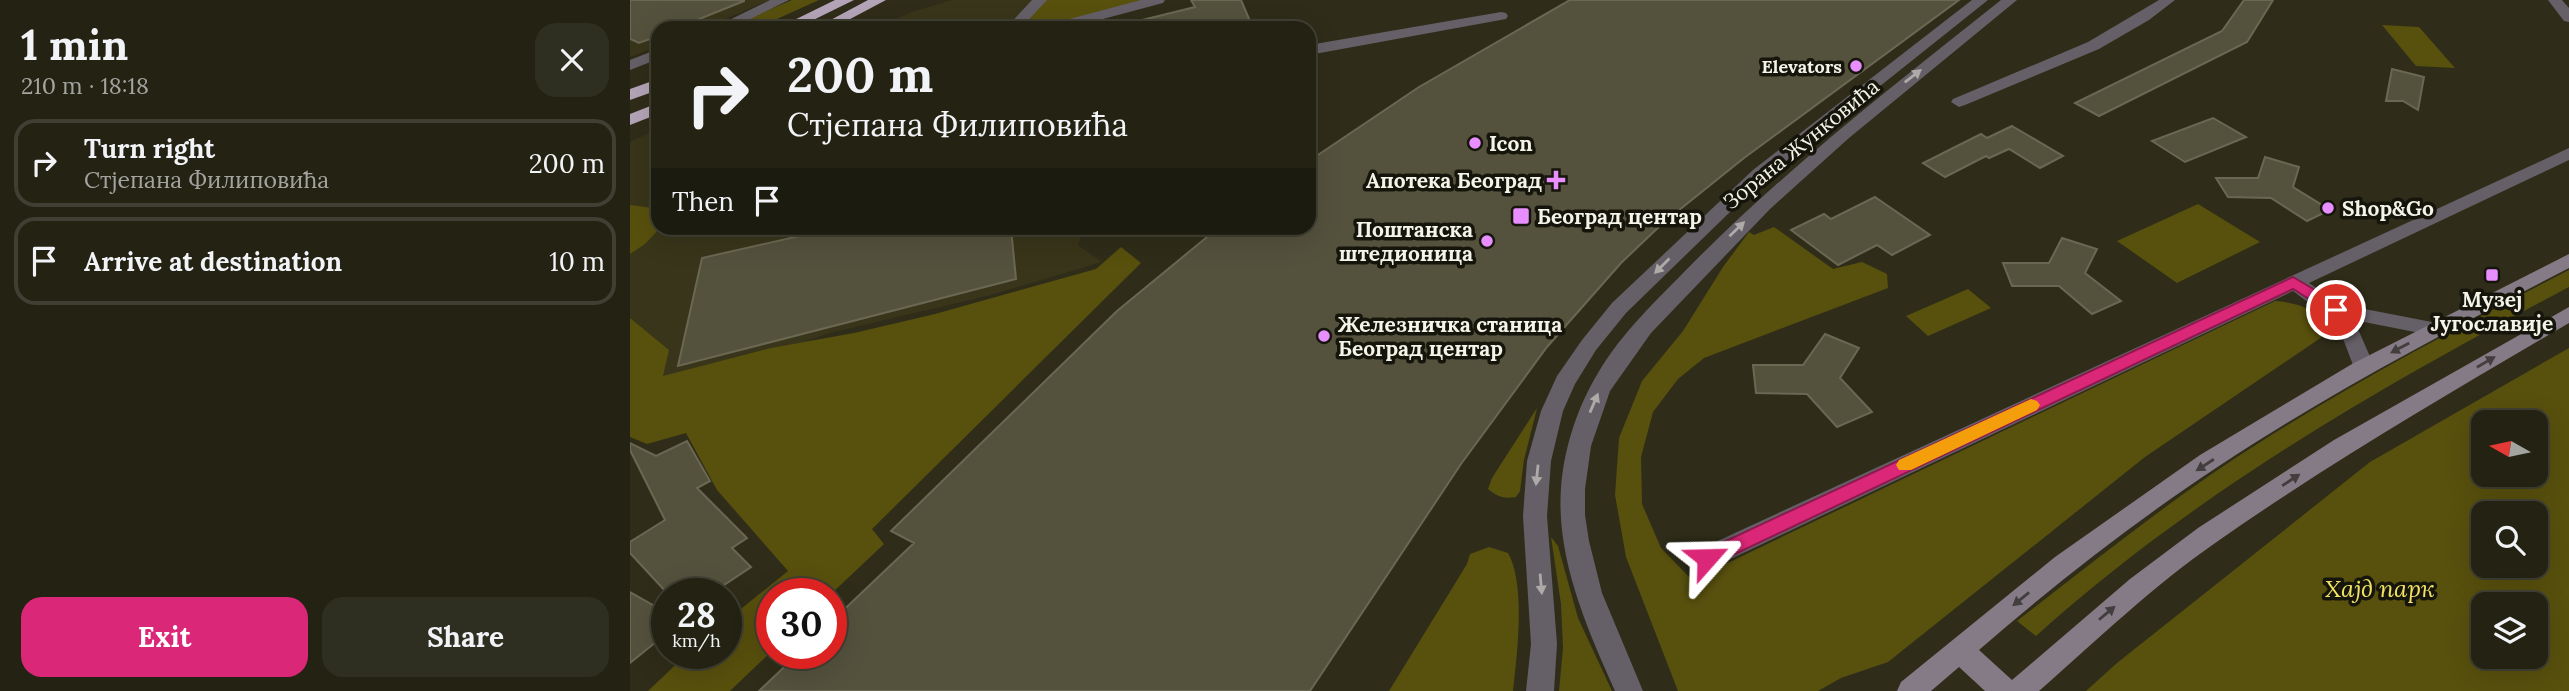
<!DOCTYPE html>
<html lang="en">
<head>
<meta charset="utf-8">
<style>
	:root { --surface:#232213; --page:#2f2f21; --text:#f1f3f6; --muted:#a3a4a0; --line:#403f33; --accent:#db2777 }
	body { margin:0; font-family:Lora,serif; background:var(--page); color:var(--text); height:100vh; display:flex; flex-direction:column; font-size:26px; white-space:nowrap }
	* { box-sizing:border-box; margin:0 }
	p { font-size:23px; color:var(--muted) }
	.icon { flex:none; width:38px; height:38px; fill:none; stroke:currentColor; stroke-width:2; stroke-linecap:round; stroke-linejoin:round }
	.map { position:relative; flex:1; overflow:hidden }
	.panel { display:flex; flex-direction:column; background:var(--surface); width:630px }
	.panel>* { flex:none }
	.top-card { position:absolute; left:21px; top:21px; width:665px; height:214px; border-radius:21px; box-shadow:0 7px 28px #0002,0 0 0 2px var(--line); background:#232213; color:var(--text); overflow:hidden }
	.needle { width:46px; rotate:279deg }
	.controls { position:absolute; left:1841px; top:410px; display:grid; gap:14px }
	.controls a { display:grid; place-items:center; width:77px; height:77px; border-radius:14px; background:var(--surface); box-shadow:0 7px 28px #0002,0 0 0 2px var(--line); font-size:35px }
	.speed { position:absolute; left:21px; top:578px; display:flex; gap:14px; font-size:35px; font-weight:700; text-align:center }
	.speed>* { display:grid; place-content:center; width:91px; height:91px; border-radius:50%; background:var(--surface); box-shadow:0 7px 28px #0002,0 0 0 2px var(--line); line-height:1 }
	.speed small { font-size:18px; font-weight:400 }
	.speed .limit { border:10px solid #d22; background:#fff; color:#111 }
	.pin { position:absolute; display:grid; place-items:center; width:60px; height:60px; color:#fff; margin:-30px; border:4px solid #fff; border-radius:50%; box-shadow:0 2px 7px #0007 }
	.me { position:absolute; width:77px; margin:-38px; rotate:65deg; stroke-linejoin:round; filter:drop-shadow(0 0 5px #0008) }
	.turn { display:flex; align-items:center; gap:24px; height:147px; padding:0 21px; font-size:32px }
	.turn .icon { width:91px; height:91px; stroke-width:2.5 }
	.turn b { display:block; font-size:49px; line-height:60px }
	.then { display:flex; align-items:center; height:66px; padding:0 21px; background:#0003; gap:14px; font-size:26px }
	.round { display:grid; place-items:center; flex:none; width:74px; height:74px; border-radius:21px; background:var(--page) }
	.summary { display:flex; align-items:center; justify-content:space-between; height:119px; padding:0 21px }
	h1 { font-size:42px; font-weight:800; line-height:52px }
	.action { display:flex; gap:14px; margin-top:auto; padding:14px 21px }
	.action a { flex:1; height:80px; border-radius:21px; background:var(--accent); color:#fff; font-size:28px; font-weight:800; line-height:80px; text-align:center }
	.action a+a { background:var(--page); color:var(--text) }
	ul { padding:0; list-style:none }
	li { display:flex; align-items:center; gap:21px; height:88px; margin:0 14px 10px; padding:0 7px; border:4px solid var(--line); border-radius:21px }
	li div { flex:1 }
	li b { display:block; font-size:26px }
	li em { font-style:normal }
	main { display:flex; flex:1; min-height:0 }
	.map>svg:first-child { display:block }
	.built { fill:#38351a }
	.green { fill:#58500d; fill-rule:evenodd }
	.building { fill:#54523d; stroke:#6a6852; stroke-width:2 }
	.lines { fill:none; stroke-linecap:round; stroke-linejoin:round }
	.street { fill:#655f67; fill-rule:evenodd }
	.secondary { fill:#857b87; fill-rule:evenodd }
	.highway { fill:#b4a4b8; fill-rule:evenodd }
	.oneway { fill:#adaaa8 }
	.oneway2 { fill:#423e3d }
	.route { fill:#db2777; stroke:#8e194d; stroke-width:2 }
	.slow { fill:#f59e0b }
	.poi-dot { fill:#e88eff; stroke:#16150c; stroke-width:2.5 }
	.labels { text-anchor:middle; dominant-baseline:central; stroke-width:7; stroke-linejoin:round; paint-order:stroke }
	.far-poi-label { font-size:18px; font-weight:bold; fill:#f5f4e8; stroke:#16150c; text-anchor:end }
	.poi-label { font-size:21px; font-weight:bold; fill:#f5f4e8; stroke:#16150c; text-anchor:start }
	.street-label { font-size:21px; fill:#f5f4e8; stroke:#16150c }
	.near-park-label { font-size:24px; font-style:italic; fill:#f1e263; stroke:#16150c }
</style>
</head>
<body>
<main>
<section class="panel">
<div class="summary"><div><h1>1 min</h1><p>210 m · 18:18</p></div><a class="round"><svg class="icon" aria-label="close" viewBox="0 0 24 24"><path d="M6 6l12 12M18 6L6 18"/></svg></a></div>
<ul>
<li><svg class="icon" aria-label="right" viewBox="0 0 24 24"><path d="M7 20v-9h11M14 6l5 5-5 5"/></svg><div><b>Turn right</b><p>Стјепана Филиповића</p></div><em>200 m</em></li>
<li><svg class="icon" aria-label="arrive" viewBox="0 0 24 24"><path d="M6 21V4h12l-3 4 3 4H6"/></svg><div><b>Arrive at destination</b></div><em>10 m</em></li>
</ul>
<div class="action"><a>Exit</a><a>Share</a></div>
</section>
<div class="map">
<svg width="1939" height="691" viewBox="0 0 1939 691">
	<rect width="100%" height="100%" fill="#2f2d19"/>
	<path class="built" d="M0,0H139L74,28H28V46L0,57Z
		M322,0H410L383,28H247L282,12Z
		M28,129V228H455L448,245L472,262L357,296L199,333L36,392L0,418V142Z"/>
	<path class="green" d="M162,0H189L127,28H96Z
		M415,0H532L423,28H390Z
		M1752,25L1789,27L1825,68L1786,66Z
		M1568,204L1630,242L1547,283L1487,241Z
		M0,205L23,208L28,212L30,228L15,244L0,254Z
		M1144,227L1203,269L1232,262L1257,274L1258,288L1074,358L1048,379L1023,412L1011,457L1012,504L1031,548L1062,580L1645,301C1663,302 1700,311 1695,335L1515,457L1258,662L1211,678L1188,691H1048L996,557L985,495L989,438L1012,381L1053,331L1093,267L1119,232L1124,235Z
		M491,247L511,263L242,529L254,544L201,594L142,593V651L100,691H18L58,653H96V621L158,571L87,490L56,433L17,444L0,437V318L39,350L33,376L141,348L224,333L305,314L466,269Z
		M1939,270V287C1750,387 1566,492 1406,636L1387,621C1467,559 1546,495 1632,441C1731,378 1835,324 1939,270Z
		M1338,289L1361,308L1298,336L1276,316Z
		M1939,348V691H1456L1487,663L1740,462ZM1853,422H1906V474H1853ZM1853,513H1906V565H1853ZM1853,604H1906V656H1853Z
		M907,408L894,460L890,491L886,497C874,499 868,497 858,489L862,478Z
		M921,537L928,546L948,618L982,691H929L933,648L931,604Z
		M859,547L878,553C896,585 887,655 883,691H759L837,564L840,554Z"/>
	<path class="building" d="M0,0H114V1L47,28H28V36L9,43L0,39Z
		M561,0H611L623,28H509L508,21L565,7Z
		M940,0H1329L1114,158L1033,223L991,263L917,347L831,464L680,691H129L169,653H201V622L284,543L261,531L487,311L588,228H679V161L789,87Z
		M1614,0H1643L1617,42L1469,116L1445,103L1592,31Z
		M1762,69L1794,77L1788,110L1773,101H1756Z
		M1583,118L1616,137L1555,162L1522,141Z
		M1382,126L1433,156L1410,168L1379,149L1359,158L1356,156L1315,177L1293,163L1351,134L1357,138Z
		M1635,157L1669,167L1663,187L1700,210L1677,221L1641,198L1598,197L1586,178H1628Z
		M1245,197L1300,235L1262,255L1247,245L1208,265L1161,230L1194,214L1201,219Z
		M205,228H381L386,279L48,366L72,258Z
		M1432,238L1467,249L1455,273L1491,301L1462,314L1429,286H1382L1373,263H1419Z
		M1195,334L1229,348L1210,378L1242,412L1207,427L1177,394L1126,393L1123,365H1173Z
		M57,441L80,481L67,488L117,538L102,548L121,567L82,593H37L0,553V542L35,520L0,450V443L26,456Z
		M0,592L37,613V633L0,663Z"/>
	<g class="lines">
		<path class="street" d="M140,0H159L102,28H83Z
			M402,0H417L391,28H376Z
			M511,0H535L533,3L439,28H415L417,25Z
			M1342,0H1358L1135,178L996,313L966,350L945,384L933,411L921,461L917,516L927,644L924,691H896L901,644L893,516L897,461L911,411L927,376L952,340L982,303L1123,170Z
			M1371,0H1387L1219,138L1140,209L1021,333L980,391L961,446L955,489V515L959,541L972,593L1013,691H985C957,628 926,559 931,488C934,448 947,408 968,373C992,332 1028,299 1061,265C1157,168 1264,85 1371,0Z
			M1529,0H1545L1519,20L1469,49L1335,105L1329,107L1321,102L1323,99L1458,42Z
			M1918,0H1932L1939,8V22L1934,21Z
			M871,12L876,13L878,16L876,19L679,55V45Z
			M28,49V59L0,70V60Z
			M1939,148V160L1679,283L1709,304L1812,324L1815,329L1812,334L1805,336L1724,320L1745,368L1742,373L1734,376L1726,373L1712,336L1703,321L1663,291L1086,566L1077,569L1068,566L1064,558L1068,550Z"/>
		<path class="secondary" d="M1939,254V268C1820,330 1701,392 1589,466C1504,522 1425,584 1349,650L1382,680L1500,579L1568,528L1704,440L1939,307V323C1820,393 1701,462 1588,541C1524,585 1467,640 1409,691H1355L1329,667L1301,691H1267L1271,682L1425,557L1570,455L1722,364Z"/>
		<path class="highway" d="M205,0H224L167,28H148Z
			M238,0H256L207,26H197L195,23Z
			M28,79V90L0,100V89Z
			M28,103V114L0,125V114Z"/>
	</g>
	<defs><path id="oneway-solid" d="M-6-.8H1V-3.2L6.5 0L1 3.2V.8H-6Z" transform="scale(1.75)"/></defs>
	<g class="oneway">
		<use href="#oneway-solid" transform="translate(1283 76) rotate(-38)"/>
		<use href="#oneway-solid" transform="translate(1107 229) rotate(-44)"/>
		<use href="#oneway-solid" transform="translate(1032 266) rotate(135)"/>
		<use href="#oneway-solid" transform="translate(964 403) rotate(-67)"/>
		<use href="#oneway-solid" transform="translate(907 475) rotate(96)"/>
		<use href="#oneway-solid" transform="translate(911 584) rotate(85)"/>
	</g>
	<g class="oneway2">
		<use href="#oneway-solid" transform="translate(1770 348) rotate(152)"/>
		<use href="#oneway-solid" transform="translate(1856 362) rotate(-30)"/>
		<use href="#oneway-solid" transform="translate(1575 465) rotate(147)"/>
		<use href="#oneway-solid" transform="translate(1661 480) rotate(-33)"/>
		<use href="#oneway-solid" transform="translate(1391 599) rotate(141)"/>
		<use href="#oneway-solid" transform="translate(1477 613) rotate(-40)"/>
	</g>
	<path class="route" d="M1663,277L1712,306L1714,310L1712,313H1701L1663,289L1084,564L1077,567L1070,564L1067,558L1070,553Z"/>
	<path class="slow" d="M1401,399L1407,401L1410,405L1407,410L1281,470H1269L1266,465L1269,460Z"/>
	<g class="poi-dot">
		<circle cx="1226" cy="66" r="7"/>
		<circle cx="845" cy="143" r="7"/>
		<path d="M922.5 169.5h7v7h7v7h-7v7h-7v-7h-7v-7h7z"/>
		<circle cx="1698" cy="208" r="7"/>
		<rect x="882" y="207" width="18" height="18" rx="3.5"/>
		<circle cx="857" cy="241" r="7"/>
		<rect x="1855" y="268" width="14" height="14" rx="3.5"/>
		<circle cx="694" cy="336" r="7"/>
	</g>
	<g class="labels">
		<g class="far-poi-label">
			<text x="1212" y="66">Elevators</text>
		</g>
		<g class="poi-label">
			<text x="859" y="143">Icon</text>
			<text x="912" y="180" text-anchor="end">Апотека Београд</text>
			<text x="1712" y="208">Shop&amp;Go</text>
			<text x="907" y="216">Београд центар</text>
			<text x="843" y="229" text-anchor="end">Поштанска<tspan x="843" dy="24">штедионица</tspan></text>
			<text x="1862" y="299" text-anchor="middle">Музеј<tspan x="1862" dy="24">Југославије</tspan></text>
			<text x="708" y="324">Железничка станица<tspan x="708" dy="24">Београд центар</tspan></text>
		</g>
		<g class="street-label">
			<text transform="translate(1171 144) rotate(-39)">Зорана Жунковића</text>
		</g>
		<g class="near-park-label">
			<text x="1750" y="588">Хајд парк</text>
		</g>
	</g>
</svg>
<div class="controls">
<a><svg class="needle" viewBox="-14 -14 28 28"><path d="M0-13l5 13h-10z" fill="#e53935"/><path d="M0 13l5-13h-10z" fill="#a3a4a0"/></svg></a>
<a><svg class="icon" aria-label="search" viewBox="0 0 24 24"><circle cx="10" cy="10" r="6"/><path d="M15 15l6 6"/></svg></a>
<a><svg class="icon" aria-label="layers" viewBox="0 0 24 24"><path d="M12 4l9 5-9 5-9-5zM3 14l9 5 9-5"/></svg></a>
</div>
<div class="speed"><div>28<small>km/h</small></div><div class="limit">30</div></div>
<div class="pin" style="left:1706px;top:310px;background:#d93025"><svg class="icon" aria-label="arrive" viewBox="0 0 24 24"><path d="M6 21V4h12l-3 4 3 4H6"/></svg></div>
<svg class="me" style="left:1077px;top:558px" viewBox="-20 -20 40 40"><path d="M0-17L14 15 0 8-14 15z" fill="#db2777" stroke="#fff" stroke-width="4"/></svg>
<div class="top-card">
<div class="turn"><svg class="icon" aria-label="right" viewBox="0 0 24 24"><path d="M7 20v-9h11M14 6l5 5-5 5"/></svg><div><b>200 m</b>Стјепана Филиповића</div></div>
<div class="then">Then<svg class="icon" aria-label="arrive" viewBox="0 0 24 24"><path d="M6 21V4h12l-3 4 3 4H6"/></svg></div>
</div>
</div>
</main>
</body>
</html>
